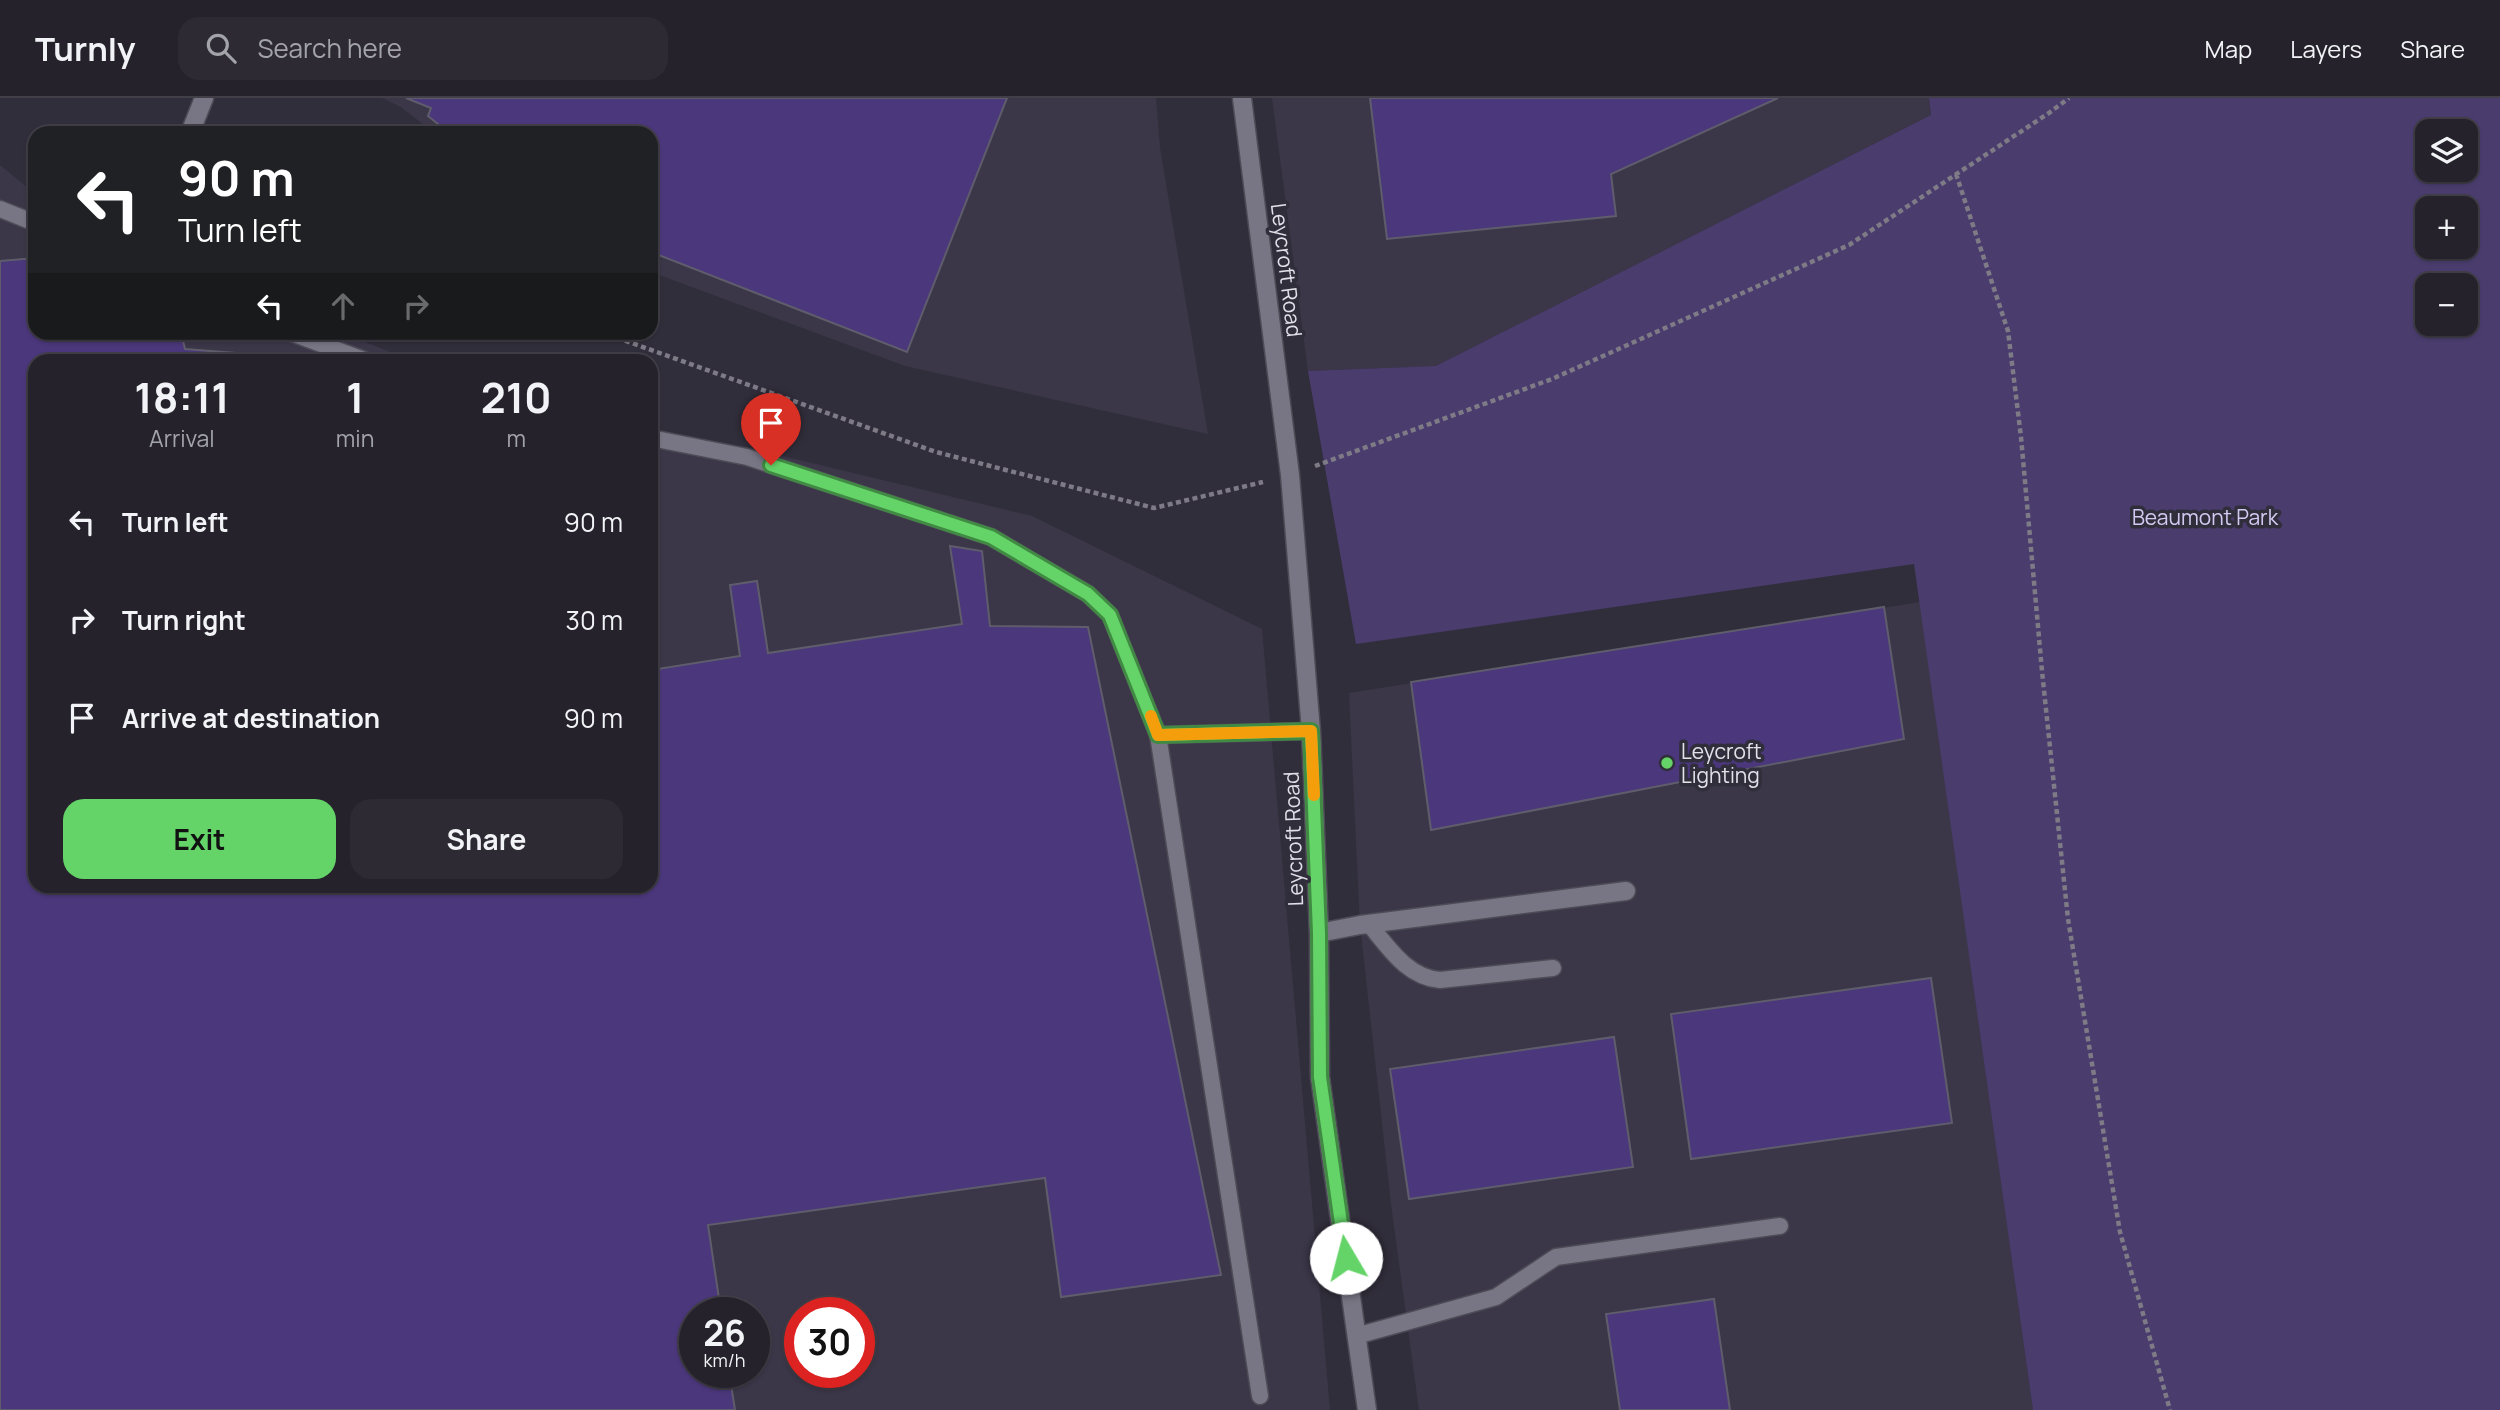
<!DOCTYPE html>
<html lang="en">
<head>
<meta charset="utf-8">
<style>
	:root { --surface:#25222c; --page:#2d2a34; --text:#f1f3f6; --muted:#a3a4a9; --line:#423f48; --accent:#64d468 }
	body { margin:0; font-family:Manrope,sans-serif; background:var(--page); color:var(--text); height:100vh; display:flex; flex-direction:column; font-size:26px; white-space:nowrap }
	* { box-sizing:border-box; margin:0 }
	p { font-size:23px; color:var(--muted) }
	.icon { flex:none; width:38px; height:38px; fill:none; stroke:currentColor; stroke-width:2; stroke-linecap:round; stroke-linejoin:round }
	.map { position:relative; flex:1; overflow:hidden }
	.panel { position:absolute; left:28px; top:256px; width:630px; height:539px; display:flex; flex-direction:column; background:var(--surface); border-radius:21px; box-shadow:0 2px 5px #0004,0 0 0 2px var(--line) }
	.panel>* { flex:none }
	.banner { position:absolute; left:28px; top:28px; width:630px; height:214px; border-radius:21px; box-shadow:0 2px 5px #0004,0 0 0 2px var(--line); background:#202124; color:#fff; overflow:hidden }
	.buttons { position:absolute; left:2415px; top:21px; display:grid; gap:14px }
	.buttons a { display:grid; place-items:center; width:63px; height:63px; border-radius:14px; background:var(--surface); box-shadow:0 2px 5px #0004,0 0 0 2px var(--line); font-size:35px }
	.speed { position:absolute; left:679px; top:1199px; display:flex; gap:14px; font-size:35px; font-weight:700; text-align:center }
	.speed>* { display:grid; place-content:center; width:91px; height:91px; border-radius:50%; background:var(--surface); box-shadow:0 2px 5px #0004,0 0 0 2px var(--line); line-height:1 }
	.speed small { font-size:18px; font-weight:400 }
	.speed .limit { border:10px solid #d22; background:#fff; color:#111 }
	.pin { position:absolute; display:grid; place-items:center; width:60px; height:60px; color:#fff; margin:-72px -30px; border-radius:50% 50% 50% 0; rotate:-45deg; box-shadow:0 0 7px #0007 }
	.pin .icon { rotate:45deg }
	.me { position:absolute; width:77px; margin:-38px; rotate:352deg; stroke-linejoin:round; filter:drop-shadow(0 0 5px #0008) }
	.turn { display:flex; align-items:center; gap:24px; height:147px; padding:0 35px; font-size:32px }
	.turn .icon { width:91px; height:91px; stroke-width:2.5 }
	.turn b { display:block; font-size:49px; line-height:60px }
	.lanes { display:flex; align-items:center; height:66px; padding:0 35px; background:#0003; justify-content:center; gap:35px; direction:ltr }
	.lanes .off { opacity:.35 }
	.eta { display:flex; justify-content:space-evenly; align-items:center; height:119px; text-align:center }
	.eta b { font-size:42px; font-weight:700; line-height:49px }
	.cta { display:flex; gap:14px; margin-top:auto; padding:14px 35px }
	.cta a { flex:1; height:80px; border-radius:21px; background:var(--accent); color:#111; font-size:28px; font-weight:700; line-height:80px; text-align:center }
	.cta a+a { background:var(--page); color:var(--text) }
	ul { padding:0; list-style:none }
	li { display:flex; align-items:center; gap:21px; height:98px; padding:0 35px }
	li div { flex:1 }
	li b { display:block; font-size:26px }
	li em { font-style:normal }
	header { display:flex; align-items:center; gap:42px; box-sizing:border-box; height:98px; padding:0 35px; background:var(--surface); border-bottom:2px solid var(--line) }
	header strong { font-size:33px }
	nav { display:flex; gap:38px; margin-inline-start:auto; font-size:24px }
	.search { width:490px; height:63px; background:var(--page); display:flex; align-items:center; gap:18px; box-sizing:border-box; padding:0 24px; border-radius:21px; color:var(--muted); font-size:26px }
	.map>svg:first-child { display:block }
	.built { fill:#3b3749; fill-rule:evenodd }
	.green { fill:#4a3d6e; fill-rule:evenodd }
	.building { fill:#4b377b; stroke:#5f5d6b; stroke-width:2 }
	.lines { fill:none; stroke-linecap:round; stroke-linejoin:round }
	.lane-casing { stroke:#4d4b55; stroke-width:19 }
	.street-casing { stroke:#4d4b55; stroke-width:21 }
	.path { stroke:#7e7b86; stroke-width:4.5; stroke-dasharray:5 3.5; stroke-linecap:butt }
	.lane { stroke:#787584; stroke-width:16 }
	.street { stroke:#787584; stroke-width:18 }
	.route-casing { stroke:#418a44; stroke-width:18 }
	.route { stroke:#64d468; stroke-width:12 }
	.slow { stroke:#f59e0b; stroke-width:12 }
	.poi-dot { fill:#64d468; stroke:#312e3b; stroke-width:2.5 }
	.labels { text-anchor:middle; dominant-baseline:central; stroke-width:7; stroke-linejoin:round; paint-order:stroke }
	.street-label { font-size:21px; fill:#e2e1e9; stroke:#312e3b }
	.park-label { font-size:21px; fill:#d2caf2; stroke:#312e3b }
	.poi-label { font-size:21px; fill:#e2e1e9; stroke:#312e3b; text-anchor:start }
</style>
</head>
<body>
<header>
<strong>Turnly</strong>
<div class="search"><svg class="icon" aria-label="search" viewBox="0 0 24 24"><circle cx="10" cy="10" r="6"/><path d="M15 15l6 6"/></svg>Search here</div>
<nav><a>Map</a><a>Layers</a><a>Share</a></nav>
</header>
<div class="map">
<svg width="2500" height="1312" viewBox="0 0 2500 1312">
	<rect width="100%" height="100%" fill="#312e3b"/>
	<path class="built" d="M382,0H1156L1160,50L1208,336L905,268L651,174V35H434L401,9Z
		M1272,0H1929L1931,17L1436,268L1308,273Z
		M0,67L35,96V234L343,235L410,262H35V788H651V331L766,354L1032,418L1262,531L1330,1312H0ZM695,1214H754V1274H695ZM800,1214H859V1274H800Z
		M1920,504L2033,1312H1419L1391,1106L1360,827L1349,595Z"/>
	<path class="green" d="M1929,0H2500V1312H2033L1914,466L1356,546L1308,273L1436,268L1931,17ZM2427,33H2466V72H2427ZM2427,110H2466V149H2427ZM2427,187H2466V226H2427Z"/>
	<path class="building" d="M406,0H1007L907,254L651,154V35H449L428,18L431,10Z
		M1370,0H1778L1611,76L1616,118L1387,141Z
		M35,160V234H181L185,251L286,259L288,262H35V788H651V572L740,558L730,487L757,483L768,555L962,526L950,448L982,453L990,528L1088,529L1221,1177L1061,1199L1045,1080L708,1127L721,1214H695V1274H729L735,1312H0V163Z
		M1884,509L1904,641L1431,732L1411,584Z
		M1931,880L1952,1025L1691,1061L1671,916Z
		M1614,939L1633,1069L1409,1101L1390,971Z
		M1714,1201L1730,1312H1620L1606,1216Z"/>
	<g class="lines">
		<defs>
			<path id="lane" d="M0,111L35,125
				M289,234L364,262
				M651,340L747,359L991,439L1088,496L1110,517L1158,637L1260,1298
				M1158,637L1311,633
				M1369,826C1389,850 1407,879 1440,882L1553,870
				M1356,1238L1496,1199L1556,1159L1780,1128"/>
			<path id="street" d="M1242,0L1290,377L1311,633L1319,835L1320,979L1367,1312
				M190,35L204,0
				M1319,835L1360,827L1626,793"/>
		</defs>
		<use href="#lane" class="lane-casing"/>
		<use href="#street" class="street-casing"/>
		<path class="path" d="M224,29L235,35
			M1956,76L2008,233L2021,339L2042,573L2068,821L2120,1134L2170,1312
			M601,234L936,354L1154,410L1263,384
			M1315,368L1552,281L1849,147L2049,15L2069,0"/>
		<use href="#lane" class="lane"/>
		<use href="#street" class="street"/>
	</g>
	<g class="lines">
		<defs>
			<path id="route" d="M771,367L991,439L1088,496L1110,517L1158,637L1311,633L1319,835L1320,979L1346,1160"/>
		</defs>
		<use href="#route" class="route-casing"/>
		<use href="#route" class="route"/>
		<path class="slow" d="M1151,618L1158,637L1311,633L1314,697"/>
	</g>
	<circle class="poi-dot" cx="1667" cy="665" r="7"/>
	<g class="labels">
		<g class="street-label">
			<text transform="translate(1287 172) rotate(83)">Leycroft Road</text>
			<text transform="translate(1293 741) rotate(-92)">Leycroft Road</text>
		</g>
		<g class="park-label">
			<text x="2205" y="419">Beaumont Park</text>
		</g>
		<g class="poi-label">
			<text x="1681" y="653">Leycroft<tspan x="1681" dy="24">Lighting</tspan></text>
		</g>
	</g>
</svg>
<div class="buttons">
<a><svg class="icon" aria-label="layers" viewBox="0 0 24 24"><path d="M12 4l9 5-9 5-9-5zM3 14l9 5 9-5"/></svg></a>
<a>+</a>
<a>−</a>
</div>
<div class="speed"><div>26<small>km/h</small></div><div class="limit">30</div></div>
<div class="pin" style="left:771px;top:367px;background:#d93025"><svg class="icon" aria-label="arrive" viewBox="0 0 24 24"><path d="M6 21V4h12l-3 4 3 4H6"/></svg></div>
<svg class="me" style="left:1346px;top:1160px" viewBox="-20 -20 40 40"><circle r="19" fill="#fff"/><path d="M0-13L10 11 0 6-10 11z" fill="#64d468"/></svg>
<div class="banner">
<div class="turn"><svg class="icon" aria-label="left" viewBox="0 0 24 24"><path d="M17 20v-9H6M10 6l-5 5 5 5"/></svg><div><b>90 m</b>Turn left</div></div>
<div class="lanes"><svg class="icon" aria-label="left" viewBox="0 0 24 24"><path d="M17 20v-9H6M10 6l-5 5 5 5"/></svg><svg class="icon off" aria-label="ahead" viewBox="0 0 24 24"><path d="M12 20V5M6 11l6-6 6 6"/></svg><svg class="icon off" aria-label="right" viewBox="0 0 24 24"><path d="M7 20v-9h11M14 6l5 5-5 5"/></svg></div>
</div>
<section class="panel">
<div class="eta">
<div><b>18:11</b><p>Arrival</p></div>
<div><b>1</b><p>min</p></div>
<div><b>210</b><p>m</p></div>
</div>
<ul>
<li><svg class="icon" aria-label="left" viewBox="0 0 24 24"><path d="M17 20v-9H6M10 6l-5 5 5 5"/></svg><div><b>Turn left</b></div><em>90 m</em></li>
<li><svg class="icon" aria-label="right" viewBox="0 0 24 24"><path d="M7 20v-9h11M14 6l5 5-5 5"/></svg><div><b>Turn right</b></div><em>30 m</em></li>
<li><svg class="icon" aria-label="arrive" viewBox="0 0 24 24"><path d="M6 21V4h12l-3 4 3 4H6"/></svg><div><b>Arrive at destination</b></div><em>90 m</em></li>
</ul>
<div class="cta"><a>Exit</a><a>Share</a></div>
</section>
</div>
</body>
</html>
